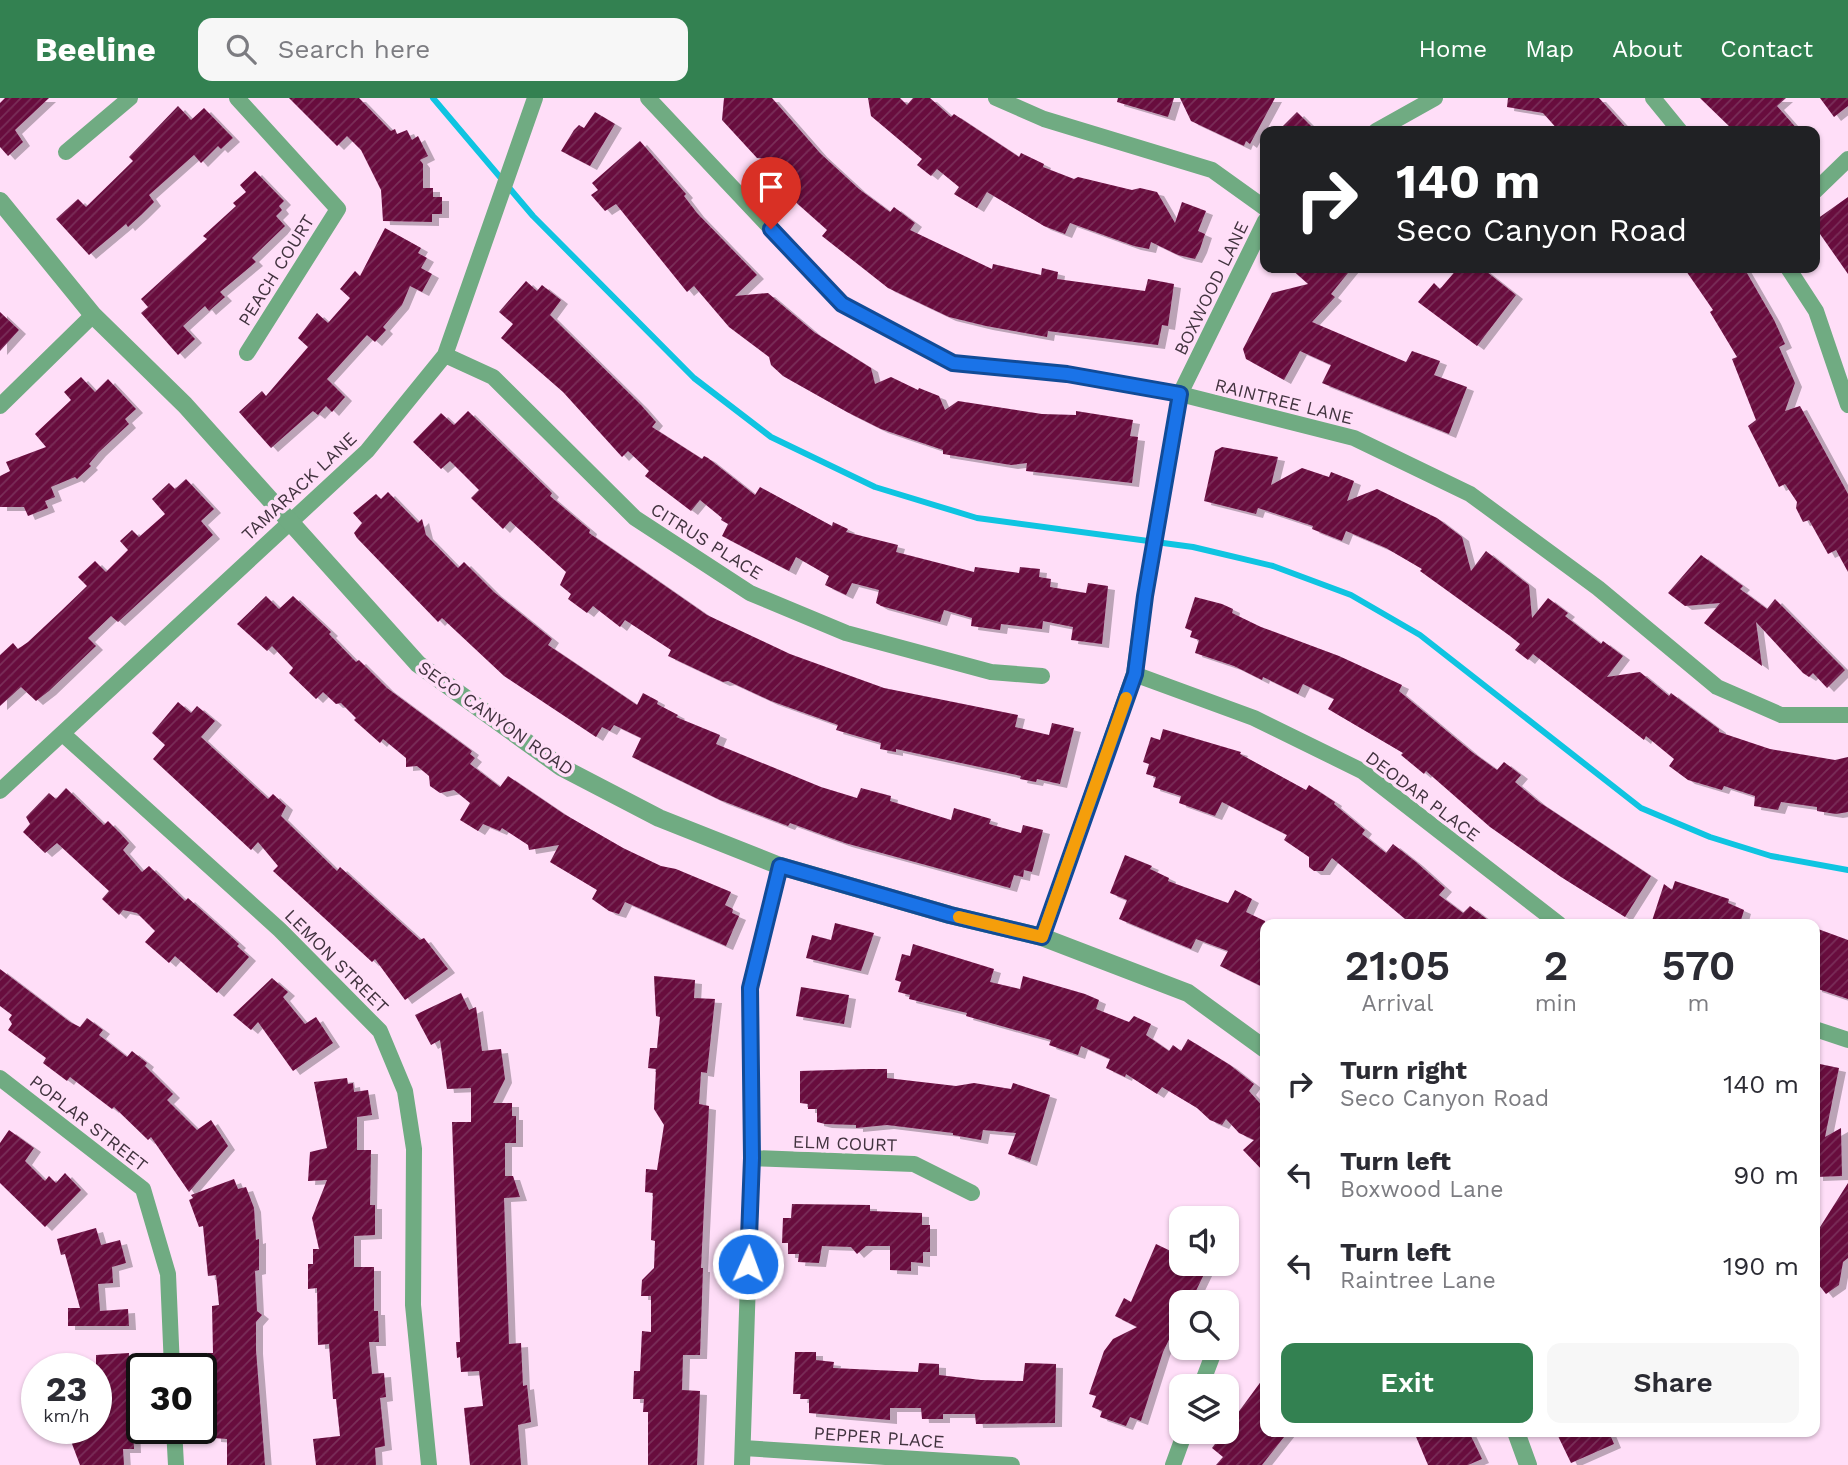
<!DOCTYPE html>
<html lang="en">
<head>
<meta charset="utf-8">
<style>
	:root { --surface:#fff; --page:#f7f7f7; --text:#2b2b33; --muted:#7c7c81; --accent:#338151 }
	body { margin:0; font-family:"Work Sans",sans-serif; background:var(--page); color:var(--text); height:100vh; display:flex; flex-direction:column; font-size:26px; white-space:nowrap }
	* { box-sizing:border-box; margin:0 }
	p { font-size:23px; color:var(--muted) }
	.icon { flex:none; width:38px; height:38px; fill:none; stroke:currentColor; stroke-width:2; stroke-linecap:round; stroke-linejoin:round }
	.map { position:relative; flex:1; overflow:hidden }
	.side { position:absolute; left:1260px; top:821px; width:560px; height:518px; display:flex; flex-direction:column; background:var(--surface); border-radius:14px; box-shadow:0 2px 5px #0004 }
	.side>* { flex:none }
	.banner { position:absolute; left:1260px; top:28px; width:560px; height:147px; border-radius:14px; box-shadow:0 2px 5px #0004; background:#202124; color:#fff; overflow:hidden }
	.buttons { position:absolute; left:1169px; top:1108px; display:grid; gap:14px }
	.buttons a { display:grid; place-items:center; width:70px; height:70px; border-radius:14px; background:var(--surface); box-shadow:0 2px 5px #0004; font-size:35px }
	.speed { position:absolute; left:21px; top:1255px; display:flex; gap:14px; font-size:35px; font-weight:700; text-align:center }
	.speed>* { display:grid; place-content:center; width:91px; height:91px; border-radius:50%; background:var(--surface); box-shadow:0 2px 5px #0004; line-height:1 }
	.speed small { font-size:18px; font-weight:400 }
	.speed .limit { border:4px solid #111; border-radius:10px; background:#fff; color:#111 }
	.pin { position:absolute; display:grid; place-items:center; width:60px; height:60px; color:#fff; margin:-72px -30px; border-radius:50% 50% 50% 0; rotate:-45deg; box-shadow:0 0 7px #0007 }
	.pin .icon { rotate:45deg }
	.me { position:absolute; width:77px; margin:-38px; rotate:2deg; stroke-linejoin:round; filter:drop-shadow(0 0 5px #0008) }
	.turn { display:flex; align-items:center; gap:24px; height:147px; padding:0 21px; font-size:32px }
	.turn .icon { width:91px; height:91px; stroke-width:2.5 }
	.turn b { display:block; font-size:49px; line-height:60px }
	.eta { display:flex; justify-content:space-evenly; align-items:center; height:119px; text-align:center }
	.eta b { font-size:42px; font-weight:600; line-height:49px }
	.primary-button { display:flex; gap:14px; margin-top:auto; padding:14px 21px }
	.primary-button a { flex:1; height:80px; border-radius:14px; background:var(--accent); color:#fff; font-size:28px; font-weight:600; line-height:80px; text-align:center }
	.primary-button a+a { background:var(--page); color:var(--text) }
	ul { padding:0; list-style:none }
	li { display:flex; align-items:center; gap:21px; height:91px; padding:0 21px }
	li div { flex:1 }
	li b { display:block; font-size:26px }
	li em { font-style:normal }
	header { display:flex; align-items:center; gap:42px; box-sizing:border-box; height:98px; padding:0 35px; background:var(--accent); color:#fff }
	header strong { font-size:33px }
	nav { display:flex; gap:38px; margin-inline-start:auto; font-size:24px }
	.search { width:490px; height:63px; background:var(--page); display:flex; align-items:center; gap:18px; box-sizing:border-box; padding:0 24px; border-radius:14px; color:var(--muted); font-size:26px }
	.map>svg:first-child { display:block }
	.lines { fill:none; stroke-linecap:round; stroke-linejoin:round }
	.stream { stroke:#0fc4e1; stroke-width:6 }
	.building { fill:url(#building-hatch); filter:url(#shadow) }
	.minor { stroke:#70ab82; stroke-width:16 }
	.tertiary { stroke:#70ab82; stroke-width:18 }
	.route-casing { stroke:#114b97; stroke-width:18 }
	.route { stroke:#1a73e8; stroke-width:12 }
	.slow { stroke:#f59e0b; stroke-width:12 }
	.labels { text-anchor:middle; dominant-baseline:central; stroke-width:7; stroke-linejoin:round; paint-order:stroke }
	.street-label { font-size:18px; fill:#42333f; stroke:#ffdef8 }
</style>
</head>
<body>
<header>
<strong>Beeline</strong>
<div class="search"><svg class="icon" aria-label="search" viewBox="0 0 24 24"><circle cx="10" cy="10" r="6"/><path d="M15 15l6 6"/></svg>Search here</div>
<nav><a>Home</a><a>Map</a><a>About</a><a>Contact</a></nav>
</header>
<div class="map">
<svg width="1848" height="1367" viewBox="0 0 1848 1367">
	<defs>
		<pattern id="building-hatch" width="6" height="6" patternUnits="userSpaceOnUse" patternTransform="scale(1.75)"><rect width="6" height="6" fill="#670b3e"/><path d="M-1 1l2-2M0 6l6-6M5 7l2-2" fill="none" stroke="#7a3059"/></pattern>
		<filter id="shadow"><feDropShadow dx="7" dy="4" stdDeviation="0" flood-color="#0004"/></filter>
	</defs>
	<rect width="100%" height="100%" fill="#ffdef8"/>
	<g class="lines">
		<path class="stream" d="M433,0L533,118L694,280L771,339L875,389L977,420L1193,449L1273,468L1351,497L1420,537L1641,710L1710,739L1771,758L1848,772"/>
	</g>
	<path class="building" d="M5,0H49L15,32L23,44L8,58L0,49V5Z
		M289,0H359L391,33L395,31L397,36L407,32L412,42L418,38L428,58L420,62L423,66V90H433V99H442V116H432V124L383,123L381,92L361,52L347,38L337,48Z
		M724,0H772L820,55L859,91L890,114L894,109L915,125L910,132L992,171L993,166L1041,177L1042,170L1058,174L1057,181L1145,193L1148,181L1174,186L1168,228L1162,227L1158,247L1048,233L1047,239L986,228L949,219L888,190L822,138L827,132L791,100L771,78L774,62L757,60L722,22Z
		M868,0H900L907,7L913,0H930L951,19L954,16L1019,59L1021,55L1044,66L1043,69L1074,81L1078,79L1132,92L1140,90L1157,94L1175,125L1182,104L1206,113L1198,133L1205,136L1200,151L1195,161L1178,157L1151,144L1149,151L1134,148L1070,125L1065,136L1044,128L987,94L977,110L954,96L959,89L937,71L931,78L917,67L922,61L871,18Z
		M1118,0H1174L1168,19L1117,4Z
		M1180,0H1275L1250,46L1246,43L1244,48L1191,23Z
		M1508,0H1599L1629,33H1559L1543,15L1507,9Z
		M1700,0H1786L1777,8L1799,33H1734Z
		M1820,0H1848V8L1834,19Z
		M178,8L191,22L204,10L233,40L221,51L218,48L201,65L194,57L149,97L154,104L141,117L128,129L126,126L89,157L56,121L78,101L86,109L133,63L129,59Z
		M595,14L615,26L590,68L561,53L574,32L579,27L584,30Z
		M1297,14L1316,33H1278Z
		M640,43L686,96L684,98L697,115L757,177L735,198L768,195L814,234L871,270L875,286L891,279L918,292L919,290L939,298L945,312L958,303L1042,316L1076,317V313L1133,322L1130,338L1138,339L1132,385L1026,373L1027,365L1011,367L943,356V352L881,331L847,314L783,278L771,267L769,259L729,229L694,188L687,194L616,106L605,113L591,97L598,92L592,85Z
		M255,73L284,103L279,108L282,112L276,118L285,128L252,160L256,164L220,194L225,199L209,213L205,208L183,228L195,241L178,257L141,215L148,209L141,201L207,141L203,138L236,108L233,105L246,94L240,87Z
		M1848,99V176L1820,136L1815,135L1817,121Z
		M385,130L421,150L418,155L427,160L421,170L432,176L422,194L410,188L402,207L383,229L386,232L375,244L367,237L327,281L345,299L332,314L326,308L318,317L313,313L271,350L239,314L262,293L266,298L308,249L298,240L317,215L328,225L350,200L340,191L355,173L360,178Z
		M1290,170H1352L1331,196L1335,199L1312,224L1406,264L1412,253L1440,263L1434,277L1467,289L1449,336L1322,285L1331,267L1300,253L1284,282L1246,261L1243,251L1272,195L1308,186Z
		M1458,170H1482L1516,197L1477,248L1418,204L1434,185L1440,191Z
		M1684,170H1744L1774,222L1785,246L1779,249L1795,285L1785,313L1800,308L1848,396V474L1836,452L1828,456L1809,422L1803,424L1796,410L1797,404L1785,386L1779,389L1748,328L1756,322L1732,261L1737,259L1710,214L1713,212Z
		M526,183L537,193L542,187L561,202L550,217L641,307L656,324L652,329L702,361L704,358L708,360L755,397L760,389L832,428L833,424L848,431L846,434L898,447L896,454L974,474L975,469L1019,475L1020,469L1040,471L1039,479L1051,481L1050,489L1086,495L1088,485L1108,488L1102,546L1071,542L1073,529L1043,523L1042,531L1001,526L1000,532L971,528L972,520L944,512L940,524L881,508L876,505L879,492L852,485L846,497L825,487L829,478L796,459L789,473L722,438L728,426L721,422L722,420L700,402L691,413L645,378L649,373L628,353L622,359L563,294L501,240L513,226L499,214Z
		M0,214L19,232L0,253Z
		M81,279L95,294L108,281L136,311L125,321L129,326L99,354L89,366L91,368L77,381L75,379L51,389L55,399L45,403L48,410L28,418L24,409H0V378L10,373L6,364L46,349L35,336L71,302L64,294Z
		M468,313L552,395L550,398L590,432L589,435L707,517L790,556L884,590L1018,617L1015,629L1049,637L1052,625L1074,630L1060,686L1037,681L1036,684L1020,681L1021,678L896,651V654L880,651L881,645L836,632L838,627L771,603L728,583L723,584L668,558L671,552L625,522L620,529L593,508L587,515L568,501L571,496L560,487L566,474L510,423L503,431L471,400L479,392L450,363L441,371L413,344L441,315L454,327Z
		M1222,349L1278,359L1271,387L1302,370L1329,379L1331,374L1354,383L1347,403L1377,391L1437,420L1462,439L1471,473L1486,453L1529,487L1532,520L1548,500L1568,515L1565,518L1601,546L1603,543L1623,558L1607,579L1640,574L1669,598L1671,595L1719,631V634L1770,651L1835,662L1848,659V714L1836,716L1817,713V709L1781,704L1778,712L1754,708L1755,698L1724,688L1722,692L1688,682L1669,668L1674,661L1646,638L1644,642L1533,556L1528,562L1515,552L1520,546L1510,538L1420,473L1422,471L1386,450L1346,433L1342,443L1312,431L1313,428L1258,410L1256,416L1204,403L1215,353Z
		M186,381L214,411L201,423L213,437L118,524L111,518L88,540L96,548L49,593L36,603L21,589L0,608V557L13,545L18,551L28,544L61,513L87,488L78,479L95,463L106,474L128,452L120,443L132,432L139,439L165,416L152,401L169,385L175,391Z
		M388,394L418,425L422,421L426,437L458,470L464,464L494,494L552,541L548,547L637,607L643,595L658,603L657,606L678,617L676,619L720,637L716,646L821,689L857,700L861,690L891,698L890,703L951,722L954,710L991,721L989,726L1021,735L1023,727L1043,732L1032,774L1024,772L1023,779L1014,777L1010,790L845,745L790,725L788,728L720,702L632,659L641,640L614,627L610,633L602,629L596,639L504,578L442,520L438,524L357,440L354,435L362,425L353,415L376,396L381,401Z
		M1701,457L1743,488L1740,491L1767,511L1775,501L1845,572L1827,590L1813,575L1809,579L1803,575L1756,524L1762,568L1704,525L1720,505L1685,508L1668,495Z
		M266,498L279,511L293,498L331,534L329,536L356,564L359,562L387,590L472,653L470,656L475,660L470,666L500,689L508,678L564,716L623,750L661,768L676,771L731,794L725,807L733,811L732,815L739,818L726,848L625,804L619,816L609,813L592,801L597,792L550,764L559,747L529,752L528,747L502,730L500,733L483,726L478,733L460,722L470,705L454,692L440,695L430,688L429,678L417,668L406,669V660L383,641L380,645L354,622L356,620L341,605L336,606L323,594L316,601L289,575L293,570L272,548L267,553L237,526Z
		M1195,499L1222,506L1233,511L1232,515L1261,529L1339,558L1402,587L1399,593L1472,654L1497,672L1504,664L1521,677L1515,684L1539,704L1651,778L1625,819L1561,779L1490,729L1426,673L1424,676L1401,657L1403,655L1328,611L1334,601L1303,586L1298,596L1263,579L1262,582L1234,568L1195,555L1199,542L1190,539L1192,533L1185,530Z
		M178,604L191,615L197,608L215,623L201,639L268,701L273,696L286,708L281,718L337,773L340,769L420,842L424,840L448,871L405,902L375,861L372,864L273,773L278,768L258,744L251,752L153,661L165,647L152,635Z
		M1163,631L1241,654L1240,656L1306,692L1309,687L1335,704L1334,706L1365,732L1362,736L1386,755L1393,746L1416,764L1445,790L1439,797L1463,815L1470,808L1493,826H1411L1332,760L1323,773H1314L1309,769V759L1284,742L1287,737L1222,704L1215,718L1179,705L1181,698L1153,689L1156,679L1146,676L1149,666L1143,664L1151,639L1160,642Z
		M66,690L104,727L108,723L119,734L129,745L123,752L142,774L149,768L185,803L188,800L239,846L237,848L249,859L217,895L175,858L169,865L145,844L155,833L137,815L123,812L119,817L102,801L109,793L57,745L45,755L23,734L30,726L26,719L49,695L56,701Z
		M1125,757L1152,768L1150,771L1169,780L1168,783L1228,805L1235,792L1252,801L1246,814L1265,823V890L1220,868L1228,853L1196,841L1191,851L1119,821L1127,802L1110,795Z
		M1675,783L1729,801L1728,805L1744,812L1740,826H1651L1664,786L1672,792Z
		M835,825L874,835L861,873L806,860L812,837L831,842Z
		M1818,831L1848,842V901L1815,890V840Z
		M913,846L994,871L990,884L1020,891L1023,878L1085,896L1099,902L1096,911L1129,924L1134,918L1151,926L1146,937L1169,953L1173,947L1181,953L1188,941L1230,967L1254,986L1249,993L1265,1011V1075L1243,1052L1254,1042L1239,1035L1226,1021L1222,1027L1210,1022L1197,1010L1162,989L1157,996L1126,976L1125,979L1106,970L1110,961L1081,948L1078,957L1049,947L1051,942L966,918L967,915L909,901L910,897L898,894L901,884L895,882L902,856L910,858Z
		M0,871L70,924L80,929L87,920L103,932L99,937L127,959L132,953L147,965L145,968L173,996L167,1002L197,1032L211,1022L228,1048L189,1094L151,1039L148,1042L114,1009L112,1011L70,979L67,983L43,965L46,960L8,932L12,926L9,921L12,917L0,908Z
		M654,878L695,882L694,900L715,901L707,975L701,974L699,1006L709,1008L701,1170H703L700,1257H683L682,1292L700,1293L697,1367H648V1314H643L644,1301H633L634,1273H640L642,1233L651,1234V1198H641L642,1182L654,1170L655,1143L651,1142L653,1095L645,1094L646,1071L657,1072L664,1027L654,1011L656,971L648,970L650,950H657L660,919L656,918Z
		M272,880L288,894L283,899L305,926L316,919L333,945L293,973L258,924L251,932L233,917Z
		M801,889L849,897L844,926L796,918Z
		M461,895L469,912L476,909L482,953L501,951L505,981L493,1005H512V1018H516V1045H505V1078H513L520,1099L504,1100L509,1246L521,1245L523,1288L527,1287L531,1324L518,1327L521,1367H470L464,1310L483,1308L479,1273L461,1274L460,1259L457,1260L456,1244H460L452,1024H471V990L447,991L440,942L431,947L415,917Z
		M1815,965L1839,970L1825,1039L1841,1030L1842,1078L1816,1079Z
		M866,971H887V980L956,988L974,985L1011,991L1013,985L1050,997L1030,1064L1008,1056L1016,1035L983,1032L981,1042L953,1037V1035L887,1027L856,1030V1027L825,1026L817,1024V1011H808V1006L800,1005V973Z
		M347,980L348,986L353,985L354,994L368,992L372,1017L357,1019V1052H371L370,1107H375V1137L354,1138V1169H374V1213H378L379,1244H369L372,1276L384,1275L386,1299L380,1300L385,1348L375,1350L376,1367H316L313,1341L340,1338L336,1301H333L329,1246L318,1247L317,1190L308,1191V1166H313V1151H319L312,1120L327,1082L308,1083L310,1054L327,1050L314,984Z
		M9,1032L34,1050L25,1063L45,1083L49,1078L56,1085L65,1075L81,1092L45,1129L0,1085V1045Z
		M234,1081L238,1091L246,1089L254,1110L256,1142L259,1141V1172L255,1173L257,1213L262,1217L256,1224V1252L265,1367H227V1341L214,1340L213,1286H210L208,1255H213L212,1208L219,1207L216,1177L208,1178L203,1128L199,1129L189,1102L193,1100L191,1097Z
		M1848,1085V1160L1843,1164L1839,1187L1826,1196L1815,1182V1137Z
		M792,1106L870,1107V1113L922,1115V1127H930V1154H923V1165L911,1164V1173L890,1172V1148H866L857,1156L851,1149L822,1148L819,1165L798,1164L799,1156H788V1145H782L783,1120H791Z
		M96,1130L101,1147L120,1142L126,1165L112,1169L113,1185L98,1186L100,1213L128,1211L129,1228H68V1210H80L65,1156L61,1157L57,1141Z
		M1156,1146L1181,1158V1166H1197L1207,1170L1194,1197L1192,1196L1188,1204H1181V1217L1163,1254L1141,1323L1130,1319L1126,1328L1100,1319L1102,1313L1092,1309L1096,1298L1089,1296L1104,1253L1113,1241L1137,1229L1115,1218L1124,1200L1131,1204Z
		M795,1254H816V1262L834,1264L833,1270L918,1274L919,1265L939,1266V1277L981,1282L1023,1283L1025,1265L1056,1266L1055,1325L976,1326L975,1316H943V1321H922L921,1310H890V1322L809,1315V1301H800L801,1296H793Z
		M129,1255L128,1327H133L134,1351H123L124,1367H80L66,1330H96V1257Z
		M1265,1278V1334H1288L1262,1367H1216L1223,1359L1212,1350Z
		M1414,1334H1469L1482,1361L1468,1367H1428Z
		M1568,1334H1609L1614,1346L1571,1365L1558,1338Z"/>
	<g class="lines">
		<path class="minor" d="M237,0L338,111L247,255
			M648,0L842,206L953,265L1067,276L1180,296L1354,340L1470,396L1598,490L1717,589L1781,617H1848
			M996,0L1044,21L1212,72L1265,110
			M1653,0L1680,33
			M1376,33L1435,0
			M66,54L130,0
			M1815,93L1848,61
			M1788,170L1816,213L1848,307
			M445,257L493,279L635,420L750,495L846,535L991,574L1042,578
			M0,308L93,217
			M1134,576L1254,620L1362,673L1559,826
			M64,637L280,832L380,933L405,993L414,1051L413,1207L429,1367
			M0,693L367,353L445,257L535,0
			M1042,839L1134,576L1145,497L1180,296L1265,123
			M1815,931L1848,942
			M0,980L143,1091L168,1176L172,1270
			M752,1060L914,1066L972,1095
			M1201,1288L1215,1251
			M174,1330L176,1367
			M743,1350L1012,1367
			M742,1367L752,1060L750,890L780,768
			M1173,1367L1185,1334"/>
		<path class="tertiary" d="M0,103L93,217L185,307L418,566L561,669L659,720L780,768L950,817L1042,839L1188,895L1265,951
			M1516,1334L1528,1367"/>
	</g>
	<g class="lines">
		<defs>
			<path id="route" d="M748,1166L752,1060L750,890L780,768L950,817L1042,839L1135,576L1145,498L1180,296L1067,276L953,265L842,206L771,131"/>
		</defs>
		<use href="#route" class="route-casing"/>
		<use href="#route" class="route"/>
		<path class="slow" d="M959,819L1042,839L1126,600"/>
	</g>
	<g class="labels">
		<g class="street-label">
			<text transform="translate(276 172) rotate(-58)">PEACH COURT</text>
			<text transform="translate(1211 190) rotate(-64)">BOXWOOD LANE</text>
			<text transform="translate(1284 303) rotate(14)">RAINTREE LANE</text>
			<text transform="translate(299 388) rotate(-43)">TAMARACK LANE</text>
			<text transform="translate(707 443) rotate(32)">CITRUS PLACE</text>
			<text transform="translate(496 620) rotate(35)">SECO CANYON ROAD</text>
			<text transform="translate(1423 698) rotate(37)">DEODAR PLACE</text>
			<text transform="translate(337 863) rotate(45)">LEMON STREET</text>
			<text transform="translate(89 1025) rotate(38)">POPLAR STREET</text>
			<text transform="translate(845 1045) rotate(2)">ELM COURT</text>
			<text transform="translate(879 1339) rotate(4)">PEPPER PLACE</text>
		</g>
	</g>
</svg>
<div class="buttons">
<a><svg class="icon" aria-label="sound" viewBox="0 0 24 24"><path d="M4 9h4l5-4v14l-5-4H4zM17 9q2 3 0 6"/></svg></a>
<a><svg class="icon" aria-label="search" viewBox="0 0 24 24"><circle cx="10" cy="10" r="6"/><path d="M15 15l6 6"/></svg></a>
<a><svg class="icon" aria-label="layers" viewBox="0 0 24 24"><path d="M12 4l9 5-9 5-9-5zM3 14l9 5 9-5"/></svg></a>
</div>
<div class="speed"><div>23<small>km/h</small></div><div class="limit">30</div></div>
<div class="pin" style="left:771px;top:131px;background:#d93025"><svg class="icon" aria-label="arrive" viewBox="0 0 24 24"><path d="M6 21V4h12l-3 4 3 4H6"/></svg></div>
<svg class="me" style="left:748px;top:1166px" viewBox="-20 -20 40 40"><circle r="17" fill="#1a73e8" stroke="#fff" stroke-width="3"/><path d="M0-11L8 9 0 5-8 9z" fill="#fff"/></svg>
<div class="banner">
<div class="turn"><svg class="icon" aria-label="right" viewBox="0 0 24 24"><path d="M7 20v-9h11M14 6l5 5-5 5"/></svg><div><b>140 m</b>Seco Canyon Road</div></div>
</div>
<section class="side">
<div class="eta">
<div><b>21:05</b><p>Arrival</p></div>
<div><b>2</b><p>min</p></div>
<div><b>570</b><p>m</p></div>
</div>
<ul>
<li><svg class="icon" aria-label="right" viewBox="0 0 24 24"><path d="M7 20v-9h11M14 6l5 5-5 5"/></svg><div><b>Turn right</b><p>Seco Canyon Road</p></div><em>140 m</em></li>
<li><svg class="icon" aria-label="left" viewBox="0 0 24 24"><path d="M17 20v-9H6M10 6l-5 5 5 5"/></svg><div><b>Turn left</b><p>Boxwood Lane</p></div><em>90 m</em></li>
<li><svg class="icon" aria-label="left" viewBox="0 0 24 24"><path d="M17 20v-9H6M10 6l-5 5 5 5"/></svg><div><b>Turn left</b><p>Raintree Lane</p></div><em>190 m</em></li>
</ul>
<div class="primary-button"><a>Exit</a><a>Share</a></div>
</section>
</div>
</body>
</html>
